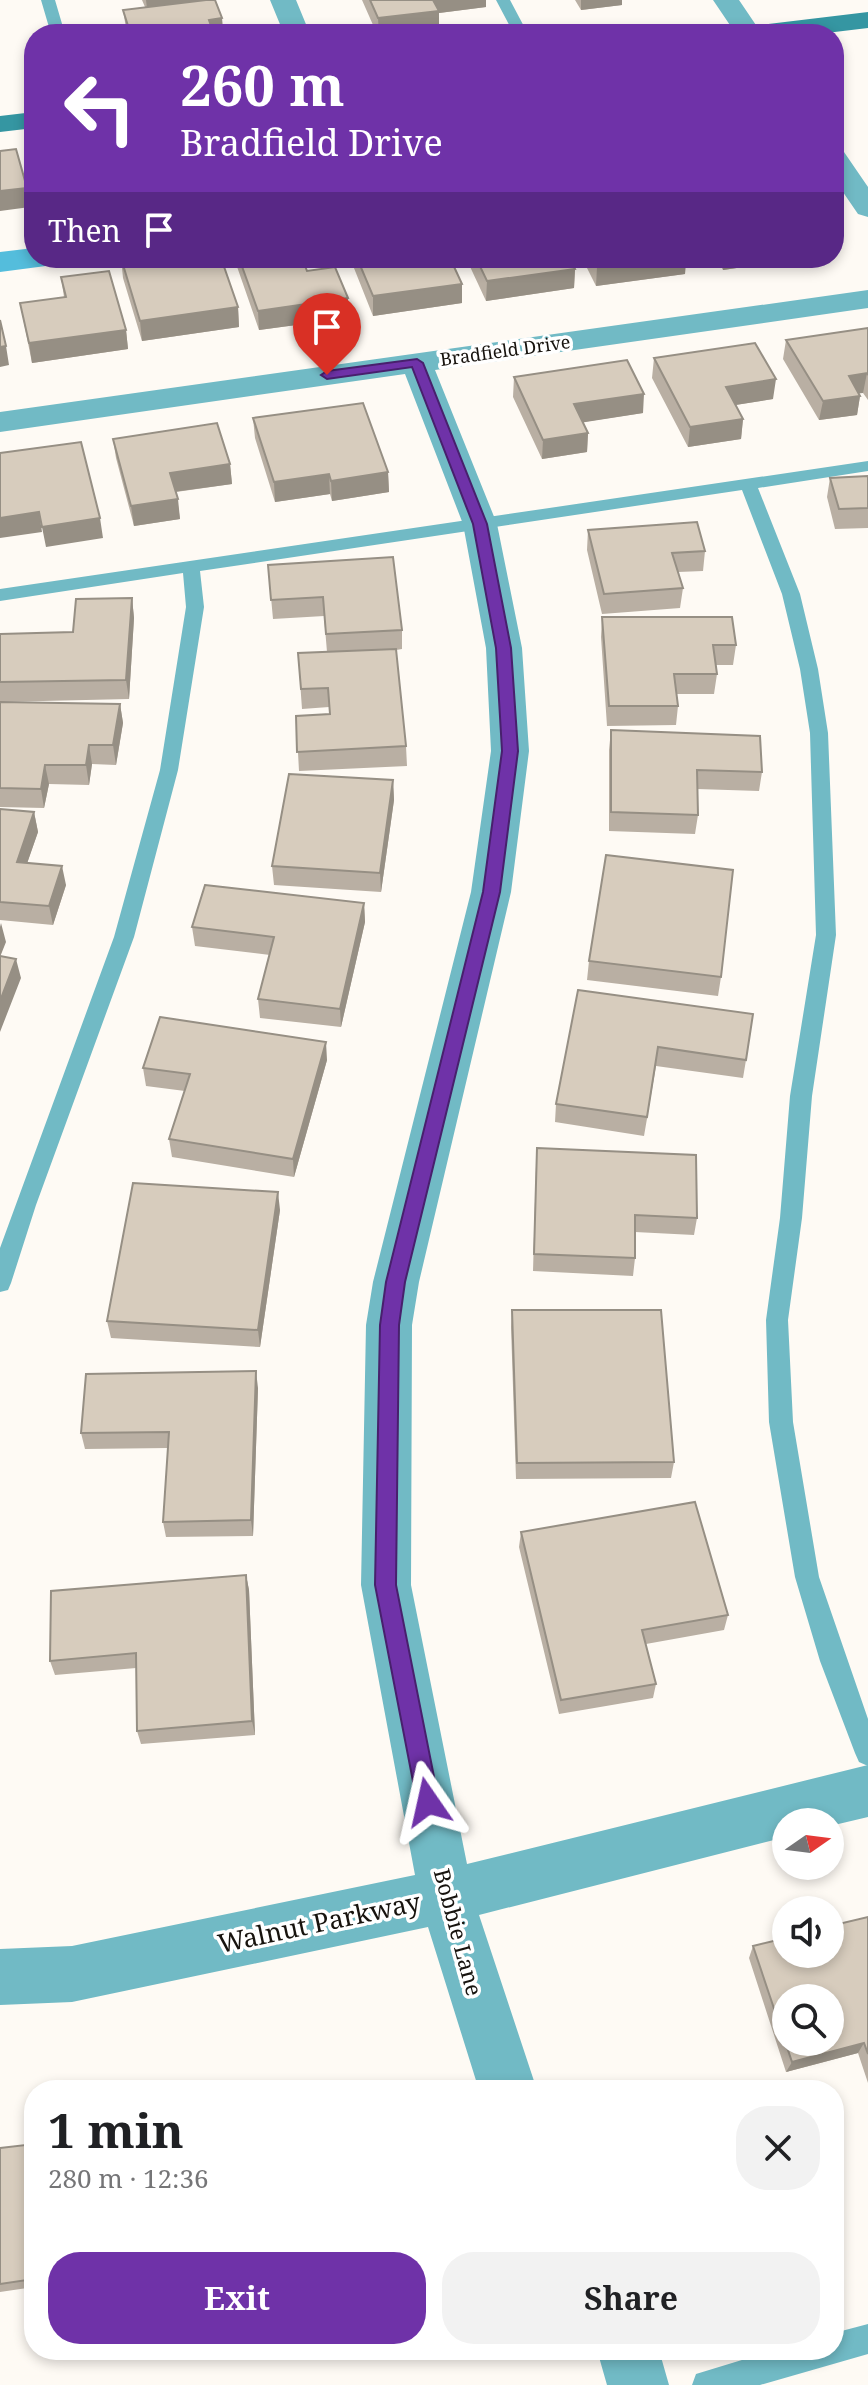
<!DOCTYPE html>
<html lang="en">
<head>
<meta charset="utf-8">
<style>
	:root { --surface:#fff; --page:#f2f2f2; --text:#202124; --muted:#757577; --accent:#6f32a8 }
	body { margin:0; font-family:"Noto Serif",serif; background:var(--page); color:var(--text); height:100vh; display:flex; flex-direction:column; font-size:30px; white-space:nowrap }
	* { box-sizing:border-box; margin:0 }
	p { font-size:26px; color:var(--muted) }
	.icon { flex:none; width:44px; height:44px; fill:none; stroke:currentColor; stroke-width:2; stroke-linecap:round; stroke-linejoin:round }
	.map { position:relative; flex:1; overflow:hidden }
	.sheet { position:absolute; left:24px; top:2080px; width:820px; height:280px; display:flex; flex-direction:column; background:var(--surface); border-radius:32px; box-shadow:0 4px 12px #0003 }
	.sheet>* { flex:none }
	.guide { position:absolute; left:24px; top:24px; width:820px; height:244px; border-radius:32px; box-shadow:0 4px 12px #0003; background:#6f32a8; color:#fff; overflow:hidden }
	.needle { width:52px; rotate:76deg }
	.tools { position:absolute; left:772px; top:1808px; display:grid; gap:16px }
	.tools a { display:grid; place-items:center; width:72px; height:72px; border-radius:50%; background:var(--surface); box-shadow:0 4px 12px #0003; font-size:40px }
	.pin { position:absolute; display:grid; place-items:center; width:68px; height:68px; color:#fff; margin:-82px -34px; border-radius:50% 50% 50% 0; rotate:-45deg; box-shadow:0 0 8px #0007 }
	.pin .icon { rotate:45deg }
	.me { position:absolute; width:88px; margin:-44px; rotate:349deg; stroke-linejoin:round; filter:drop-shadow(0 0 6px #0008) }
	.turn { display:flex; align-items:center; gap:28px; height:168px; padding:0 24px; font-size:36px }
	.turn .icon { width:104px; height:104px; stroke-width:2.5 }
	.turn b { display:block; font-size:56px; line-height:68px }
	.then { display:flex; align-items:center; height:76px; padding:0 24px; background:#0003; gap:16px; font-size:30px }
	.round { display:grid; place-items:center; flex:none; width:84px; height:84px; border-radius:32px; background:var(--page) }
	.headline { display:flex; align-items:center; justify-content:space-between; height:136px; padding:0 24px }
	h1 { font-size:48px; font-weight:700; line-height:60px }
	.button { display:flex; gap:16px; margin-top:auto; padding:16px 24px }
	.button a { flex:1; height:92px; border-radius:32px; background:var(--accent); color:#fff; font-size:32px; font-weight:700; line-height:92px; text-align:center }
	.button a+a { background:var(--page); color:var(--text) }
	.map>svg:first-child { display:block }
	.water { fill:#54bddc }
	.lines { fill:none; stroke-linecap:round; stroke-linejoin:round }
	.lane { fill:#71bac5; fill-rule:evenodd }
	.street { fill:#71bac5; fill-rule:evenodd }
	.secondary { fill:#3596a2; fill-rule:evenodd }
	.wall { fill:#b9afa3 }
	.shaded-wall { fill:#968f84 }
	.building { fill:#d7ccbd; stroke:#968f84; stroke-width:2; fill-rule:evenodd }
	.route { fill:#6f32a8; stroke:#48206d; stroke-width:2 }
	.labels { text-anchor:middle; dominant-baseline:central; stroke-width:7; stroke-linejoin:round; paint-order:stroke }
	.far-street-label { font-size:18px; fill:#17130e; stroke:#fff }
	.street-label { font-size:22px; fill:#17130e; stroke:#fff }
	.near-street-label { font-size:26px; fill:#17130e; stroke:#fff }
</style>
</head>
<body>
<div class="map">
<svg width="868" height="2385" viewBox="0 0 868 2385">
	<rect width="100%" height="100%" fill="#fefaf4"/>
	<path class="water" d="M34,248V258H107L0,272V252Z"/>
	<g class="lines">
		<path class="lane" d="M41,0H55L65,34H51Z
			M496,0H510L528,34H514Z
			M868,461V471L758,488L800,594L818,669L828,733L836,935L812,1096L802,1218L788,1320L793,1422L819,1577L868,1719V1766L859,1762L855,1753L820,1661L795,1577L769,1422L766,1320L780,1218L790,1096L816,935L810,733L800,669L782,594L742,490L200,571L204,607L178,770L134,937L36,1205L11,1283L8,1290L0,1292V1248L114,937L160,770L186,607L183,573L0,601V589Z
			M868,2324V2354L760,2385H692L696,2374L775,2350H834V2333Z"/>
		<path class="street" d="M270,0H296L310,34H284Z
			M713,0H739L762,34H736Z
			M834,149L844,152L868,187V217L858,214L834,179Z
			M868,290V308L435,370L497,524L522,648L529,751L511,892L419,1282L412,1325L411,1585L467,1864L868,1765V1817L830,1826V1822H786V1837L479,1915L537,2090H479L428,1927L72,2002L0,2005V1949L72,1946L415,1875L361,1585L366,1325L373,1282L471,892L491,751L486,648L463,524L405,374L0,432V412Z
			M597,2350H659L669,2385H607Z"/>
		<path class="secondary" d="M868,12V28L818,34H738L742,28L751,26Z
			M34,112V128L0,132V116Z"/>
	</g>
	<path class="wall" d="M142,0H201L222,18L223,34H127L123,10L145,7Z
		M362,0H486V7L439,13V30L405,34H377Z
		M575,0H622V5L581,10Z
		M121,258L238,307L239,327L142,341L123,278Z
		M234,258H302L307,271L348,318L259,330Z
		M350,258H450L462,303L373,316Z
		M466,258H569L575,269L574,288L486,301Z
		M582,258H686L685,274L596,286Z
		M716,258H805L723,270Z
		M61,277L126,330L128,349L32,363L20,303L64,297Z
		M868,328V400L863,393H859L860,396L857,415L819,420L783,359L786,340Z
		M654,358L773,399L735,405L743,419L741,439L688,447L652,378Z
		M514,377L643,413L583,422L588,433L587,452L542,459L513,397Z
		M253,418L388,472L389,492L332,501L330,494L275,502L255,438Z
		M113,439L230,464L232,484L176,492L180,519L134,526L116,458Z
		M868,476V528L835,529L827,497L830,478Z
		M588,530L705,551L703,571L678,572L683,588L680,608L602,614L587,550Z
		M268,565L402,630V649L396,650L406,746L407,766L299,771L296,716L330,714L329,707L302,709L298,653L327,652L324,616L273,619Z
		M132,598L134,618L129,699L0,702V634L73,632Z
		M602,617L736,645L733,665H716L717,674L714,694H676L678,706L676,725L607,726L601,637Z
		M0,702L120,704L123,723L116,765L92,764L89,785L49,784L44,808L0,807Z
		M611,730L762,772L759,791L697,789L698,815L695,834L609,831V750Z
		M393,780L394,800L381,892L274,885L272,866Z
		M0,809L34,812L38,832L27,863L66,885L53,925L0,920Z
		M364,903L365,922L341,1027L260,1018L258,999L270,955L195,946L192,927Z
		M589,961L721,977L718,996L587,980Z
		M578,990L746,1060L743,1078L656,1066L644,1136L555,1122L556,1104Z
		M327,1060L294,1177L172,1157L169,1139L185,1091L146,1086L143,1068Z
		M536,1166L697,1218L694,1235L635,1232V1258L633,1276L533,1271Z
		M280,1210L260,1347L111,1338L107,1321Z
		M512,1310L674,1462L671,1478L516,1479L511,1327Z
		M258,1388L253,1536L166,1537L163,1522L168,1448L85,1449L81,1433Z
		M521,1532L728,1615L724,1630L646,1644L656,1684L653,1698L559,1714L519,1547Z
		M246,1575L249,1590L255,1735L141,1744L137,1731L136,1668L55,1675L50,1661Z
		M868,1917V2083L858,2053L786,2072L749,1958L753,1946Z
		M34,2144V2287L0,2292V2148Z"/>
	<path class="shaded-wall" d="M146,0H201L148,17Z
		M431,0H486V7L439,13V30L405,34H379L378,18Z
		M581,0H622V5L581,10Z
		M222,18L223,34H210L209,20Z
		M157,25L158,34H130L129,29Z
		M27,188L30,207L0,211V191Z
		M661,258H686L685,274L596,286L597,267Z
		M724,258H805L723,270Z
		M575,269L574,288L486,301L487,281Z
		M462,284V303L373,316V296Z
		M348,298V318L259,330L258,311Z
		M238,307L239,327L142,341L140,321Z
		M126,330L128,349L32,363L29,343Z
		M6,346L9,365L0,367V347Z
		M867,373L863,393L845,395L849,376Z
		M776,379L773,399L723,407L726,387Z
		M644,394L643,413L573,424L574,404Z
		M860,396L857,415L819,420L823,401Z
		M743,419L741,439L688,447L690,427Z
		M588,433L587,452L542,459L543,440Z
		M230,464L232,484L173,492L170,473Z
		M388,472L389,492L332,501L331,481Z
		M329,474L330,494L275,502L274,482Z
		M178,499L180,519L134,526L131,506Z
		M39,512L42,532L0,538V518Z
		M100,518L103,538L46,547L42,527Z
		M132,598L134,618L129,699L126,680Z
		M120,704L123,723L116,765L113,745Z
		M89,745L92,764L89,785L86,765Z
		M45,765L49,784L44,808L41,789Z
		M393,780L394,800L381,892L380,873Z
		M34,812L38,832L21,881L17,862Z
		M62,866L66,885L53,925L49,906Z
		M364,903L365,922L341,1027L340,1009Z
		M1,923L6,942L0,957V927Z
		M16,959L21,978L0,1032V1001Z
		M326,1042L327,1060L294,1177L293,1159Z
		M278,1192L280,1210L260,1347L258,1330Z
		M256,1371L258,1388L253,1536L251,1520Z
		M246,1575L249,1590L255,1735L252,1721Z
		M864,2043L858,2053L786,2072L792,2062Z"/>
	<path class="building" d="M206,0H215L222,18L209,20L214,34H160L157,25L129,29L123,10Z
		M370,0H433L439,11L378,18Z
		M16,149L27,188L0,191V151Z
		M121,258H221L238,307L140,321Z
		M239,258H302L307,271L335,267L348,298L258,311Z
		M357,258H450L462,284L373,296Z
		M476,258H569L575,269L487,281Z
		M593,258H661L597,267Z
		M109,271L126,330L29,343L20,303L66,297L61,277Z
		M0,320L6,346L0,347Z
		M868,328V375L867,373L849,376L860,396L823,401L786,340Z
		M755,343L776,379L726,387L743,419L690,427L654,358Z
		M627,360L644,394L574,404L588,433L543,440L514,377Z
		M363,403L388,472L331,481L329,474L274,482L253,418Z
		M217,423L230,464L170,473L178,499L131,506L113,439Z
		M81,442L100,518L42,527L39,512L0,518V453Z
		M868,476V508L839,509L830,478Z
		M697,522L705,551L672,553L683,588L604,594L588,530Z
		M393,557L402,630L326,634L323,597L271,600L268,565Z
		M132,598L126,680L0,682V634L73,632L76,599Z
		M602,617H732L736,645H713L717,674H674L678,706H609Z
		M396,649L406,746L297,752L296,716L330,714L328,688L301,689L298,653Z
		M0,702L120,704L113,745H89L86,765H45L41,789L0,788Z
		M611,730L760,736L762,772L697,770L698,815L611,812Z
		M289,774L393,780L380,873L272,866Z
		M0,809L34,812L17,862L62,866L49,906L0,902Z
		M606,855L733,870L721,977L589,961Z
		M205,885L364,903L340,1009L258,999L274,937L192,927Z
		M0,956L16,959L0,1001Z
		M578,990L753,1014L746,1060L658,1047L647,1117L556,1104Z
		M160,1017L326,1042L293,1159L169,1139L190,1074L143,1068Z
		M537,1148L696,1155L697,1218L635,1215V1258L534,1254Z
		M133,1183L278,1192L258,1330L107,1321Z
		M512,1310H661L674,1462L517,1463Z
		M256,1371L251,1520L163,1522L169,1432L81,1433L86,1374Z
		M695,1502L728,1615L642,1630L656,1684L561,1700L521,1532Z
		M246,1575L252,1721L137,1731L136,1653L50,1661L51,1591Z
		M868,1917V2054L864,2043L792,2062L753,1946L786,1938V1954H830V1926ZM786,1998H830V2042H786Z
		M34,2144V2279L0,2284V2148Z"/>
	<path class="route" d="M417,359L423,363L487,524L511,648L518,751L500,892L405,1282L399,1325L396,1585L439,1802L436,1810L428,1813L420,1810L417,1802L375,1585L380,1325L386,1282L483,892L502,751L496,648L473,524L412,367L327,379L321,375L327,371Z"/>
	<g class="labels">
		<g class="far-street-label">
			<text transform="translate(505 350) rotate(-8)">Bradfield Drive</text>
		</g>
		<g class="street-label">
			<text transform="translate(459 1932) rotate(75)">Bobbie Lane</text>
		</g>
		<g class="near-street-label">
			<text transform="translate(319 1922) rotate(-12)">Walnut Parkway</text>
		</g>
	</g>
</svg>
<div class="tools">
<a><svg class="needle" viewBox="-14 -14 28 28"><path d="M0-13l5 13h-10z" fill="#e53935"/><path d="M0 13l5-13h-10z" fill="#757577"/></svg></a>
<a><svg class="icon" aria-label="sound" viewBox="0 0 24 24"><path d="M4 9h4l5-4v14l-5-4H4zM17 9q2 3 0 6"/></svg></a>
<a><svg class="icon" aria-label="search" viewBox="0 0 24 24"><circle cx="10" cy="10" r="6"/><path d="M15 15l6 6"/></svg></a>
</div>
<div class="pin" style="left:327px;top:375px;background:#d93025"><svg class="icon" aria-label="arrive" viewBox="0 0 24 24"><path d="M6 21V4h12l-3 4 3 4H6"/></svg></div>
<svg class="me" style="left:428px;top:1802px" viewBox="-20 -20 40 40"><path d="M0-17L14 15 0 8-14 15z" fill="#6f32a8" stroke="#fff" stroke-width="4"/></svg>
<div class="guide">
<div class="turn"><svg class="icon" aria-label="left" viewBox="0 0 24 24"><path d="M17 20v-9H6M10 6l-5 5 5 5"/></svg><div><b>260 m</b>Bradfield Drive</div></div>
<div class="then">Then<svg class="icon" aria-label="arrive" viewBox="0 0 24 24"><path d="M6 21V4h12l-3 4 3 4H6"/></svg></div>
</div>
<section class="sheet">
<div class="headline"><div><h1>1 min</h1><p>280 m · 12:36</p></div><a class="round"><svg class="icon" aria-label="close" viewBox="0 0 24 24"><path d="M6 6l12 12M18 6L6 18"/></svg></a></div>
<div class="button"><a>Exit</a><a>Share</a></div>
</section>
</div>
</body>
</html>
